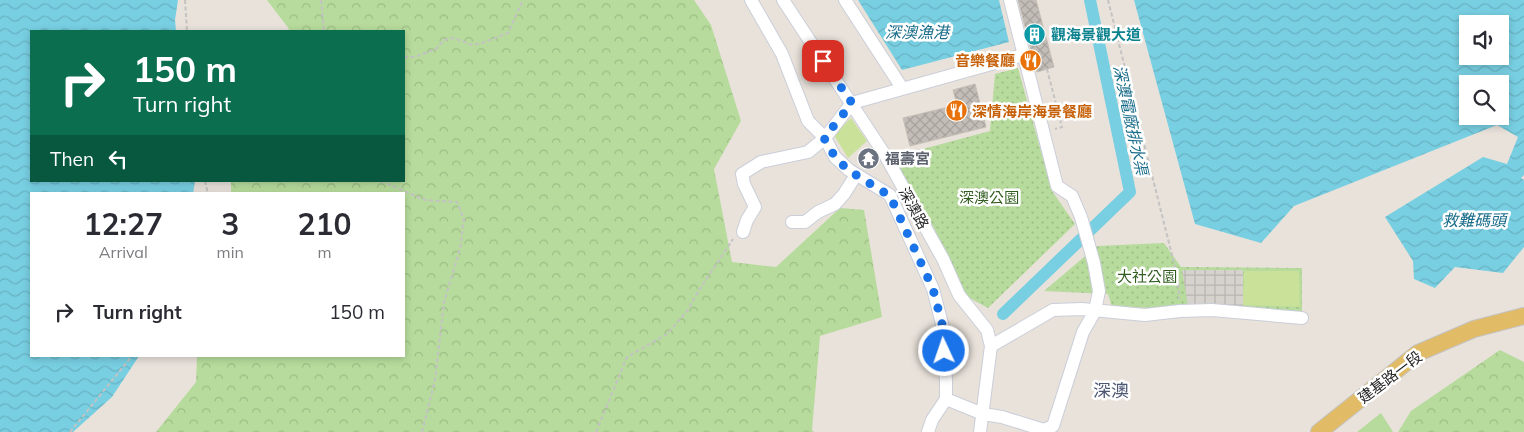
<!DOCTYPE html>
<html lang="en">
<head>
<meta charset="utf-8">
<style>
	:root { --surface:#fff; --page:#f7f7f7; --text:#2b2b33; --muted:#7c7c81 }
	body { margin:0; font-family:Mulish,"Noto Sans TC",sans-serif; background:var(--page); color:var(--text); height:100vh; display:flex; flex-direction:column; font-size:19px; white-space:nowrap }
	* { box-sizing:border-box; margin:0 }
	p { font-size:16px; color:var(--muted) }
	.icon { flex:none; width:28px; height:28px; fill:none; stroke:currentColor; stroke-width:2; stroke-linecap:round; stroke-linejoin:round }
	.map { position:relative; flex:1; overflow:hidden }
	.side { position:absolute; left:30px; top:192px; width:375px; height:165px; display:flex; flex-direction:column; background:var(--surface); border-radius:0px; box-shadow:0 2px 8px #0003 }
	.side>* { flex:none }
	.hud { position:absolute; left:30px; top:30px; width:375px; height:152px; border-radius:0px; box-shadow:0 2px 8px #0003; background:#0b6e4f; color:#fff; overflow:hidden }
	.buttons { position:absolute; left:1459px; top:15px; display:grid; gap:10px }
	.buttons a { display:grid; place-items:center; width:50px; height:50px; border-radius:0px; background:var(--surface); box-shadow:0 2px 8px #0003; font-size:25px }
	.pin { position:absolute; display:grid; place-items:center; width:42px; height:42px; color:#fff; margin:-21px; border-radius:10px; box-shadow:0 2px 8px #0006 }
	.me { position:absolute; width:55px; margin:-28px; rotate:357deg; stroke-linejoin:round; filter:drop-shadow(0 0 4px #0008) }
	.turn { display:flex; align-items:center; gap:18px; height:105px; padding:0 20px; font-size:22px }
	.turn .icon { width:65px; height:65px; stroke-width:2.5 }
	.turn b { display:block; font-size:35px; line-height:42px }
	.then { display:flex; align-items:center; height:48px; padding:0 20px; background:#0003; gap:10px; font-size:19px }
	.eta { display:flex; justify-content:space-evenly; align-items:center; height:85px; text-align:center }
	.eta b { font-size:30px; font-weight:700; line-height:35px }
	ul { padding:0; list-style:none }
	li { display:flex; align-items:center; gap:15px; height:70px; padding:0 20px }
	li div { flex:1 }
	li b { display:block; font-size:19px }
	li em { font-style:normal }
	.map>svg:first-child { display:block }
	.grass { fill:#b7db9c }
	.forest { fill:url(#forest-crowns) }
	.park { fill:url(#park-dots) }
	.pitch { fill:#c9e199 }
	.plaza { fill:url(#plaza-grid) }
	.water { fill:url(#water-waves); fill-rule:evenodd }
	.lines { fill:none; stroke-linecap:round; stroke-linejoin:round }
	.canal { stroke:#78cfe2; stroke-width:12 }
	.building { fill:url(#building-cross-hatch); stroke:#c4beb5 }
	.minor-casing { stroke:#caced9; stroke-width:14 }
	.major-casing { stroke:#c3c3c3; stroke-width:18 }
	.path { stroke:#c3c3c3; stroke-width:2; stroke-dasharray:4 2.5; stroke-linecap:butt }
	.minor { stroke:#fff; stroke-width:12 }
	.major { stroke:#e2bb67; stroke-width:16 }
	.route { stroke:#1a73e8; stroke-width:9; stroke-dasharray:0 16.2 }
	.labels { text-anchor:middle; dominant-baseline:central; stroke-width:5; stroke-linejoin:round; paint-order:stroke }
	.culture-label { font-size:15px; font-weight:bold; fill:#0d838f; stroke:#fff; text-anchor:start }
	.food-label { font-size:15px; font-weight:bold; fill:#c56008; stroke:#fff; text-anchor:end }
	.worship-label { font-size:15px; font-weight:bold; fill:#5b616d; stroke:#fff; text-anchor:start }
	.park-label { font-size:15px; fill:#325d20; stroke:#fff }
	.street-label { font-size:15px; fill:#282828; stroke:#fff }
	.water-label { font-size:16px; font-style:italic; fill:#1a6d8a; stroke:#fff }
	.quarter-label { font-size:18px; fill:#4d5874; stroke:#fff }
</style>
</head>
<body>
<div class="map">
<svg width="1524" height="432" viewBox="0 0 1524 432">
	<defs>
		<pattern id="forest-crowns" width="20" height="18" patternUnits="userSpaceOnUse" patternTransform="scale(1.25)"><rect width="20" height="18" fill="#b7db9c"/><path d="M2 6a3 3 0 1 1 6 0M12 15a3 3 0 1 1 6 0" fill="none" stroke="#9dbc86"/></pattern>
		<pattern id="park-dots" width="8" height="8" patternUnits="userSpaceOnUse" patternTransform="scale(1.25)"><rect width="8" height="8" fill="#b7db9c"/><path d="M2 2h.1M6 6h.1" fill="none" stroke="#9dbc86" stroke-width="1.8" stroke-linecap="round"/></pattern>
		<pattern id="plaza-grid" width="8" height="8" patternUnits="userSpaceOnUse" patternTransform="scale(1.25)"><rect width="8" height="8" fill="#d6d2cd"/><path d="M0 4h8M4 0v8" fill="none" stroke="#b8b4b0"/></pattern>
		<pattern id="water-waves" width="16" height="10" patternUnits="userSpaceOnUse" patternTransform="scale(1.25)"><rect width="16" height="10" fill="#78cfe2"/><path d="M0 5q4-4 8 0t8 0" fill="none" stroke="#68b2c2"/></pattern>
		<pattern id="building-cross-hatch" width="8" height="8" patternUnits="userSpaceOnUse" patternTransform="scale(1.25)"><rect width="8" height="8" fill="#c2bdb7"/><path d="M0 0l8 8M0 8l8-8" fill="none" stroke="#a7a29d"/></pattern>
	</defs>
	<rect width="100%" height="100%" fill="#e9e2db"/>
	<path class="grass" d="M1381,413L1393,432H1357Z"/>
	<path class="forest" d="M267,0H694L711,25L741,121L714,169L732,262L776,267L840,208L864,210L882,317L820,336L812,430L814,432H156L196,382L197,356H404V194H231V181H404V31H288L289,29Z
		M1500,350L1524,362V432H1398L1411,411Z"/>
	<path class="park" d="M1018,68L1052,191L1075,224L988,308L966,296L933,226L893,157L990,131L995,74Z
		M1164,243L1181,267L1302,268V311L1112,307L1108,294L1044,291L1097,246Z"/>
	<path class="pitch" d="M851,118L867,141L848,158L834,135Z
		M1244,271H1299L1300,307L1243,305Z"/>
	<path class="plaza" d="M1182,270H1243V307L1188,306Z"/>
	<path class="water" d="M0,0H178L175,20L176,31H31V181H195L193,194H31V356H139L112,397L73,432H0Z
		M858,0H999L1009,42L902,70Z
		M1134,0H1524V175L1521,178L1524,180V247L1503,273L1455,267L1435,288L1414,279L1413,261L1385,217L1483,157L1507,164L1518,137L1497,125L1294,206L1261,243L1195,224ZM1468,24H1500V56H1468ZM1468,84H1500V116H1468Z"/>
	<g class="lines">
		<path class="canal" d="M1003,314L1130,192L1090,0"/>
	</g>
	<path class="building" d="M1018,0H1036L1054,67L1037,72Z
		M975,84L986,127L910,146L903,118L957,105L953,90Z"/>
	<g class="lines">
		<defs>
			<path id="minor" d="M751,0L782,54L808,121L825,138L835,157L849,170L890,195L933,289L942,324L946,381V399L932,420L928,432
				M783,0L885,155L943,259L959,295L987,330L991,346L980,432
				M845,0L902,88
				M792,222H805L818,212L835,204L844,194L856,175
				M743,232L747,220L755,207L744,184L742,174L761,162L808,152L825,138L852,103L1023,55
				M991,346L1053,310L1082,309L1145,315L1180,311L1212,310L1302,318
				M946,399L983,414L1002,417L1044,430L1053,426L1083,332L1095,311L1099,291L1094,263L1081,217L1072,196L1057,186L1010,0"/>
			<path id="major" d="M1319,432L1418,353L1474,329L1524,316"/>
		</defs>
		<use href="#minor" class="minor-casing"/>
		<use href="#major" class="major-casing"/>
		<path class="path" d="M185,0L187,31
			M321,0L324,31
			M1108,0L1178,279L1179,299
			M1031,32L1037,31
			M404,57H415L436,49L444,40L454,38L472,45L482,43L508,33L523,0
			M1047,69L1062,127L1055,129
			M205,181L208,194
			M381,181L425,200L457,202L464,219L460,249L444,302L435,380L422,432
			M70,432L132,356
			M596,432L627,357L667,334L688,310L696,295L733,239"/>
		<use href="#minor" class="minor"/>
		<use href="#major" class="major"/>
	</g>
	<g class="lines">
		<path class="route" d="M823,61L852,103L824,138L835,157L848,170L890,196L933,289L942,324L944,351"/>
	</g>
	<defs>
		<symbol id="building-disc" viewBox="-11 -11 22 22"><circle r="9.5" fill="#0f9aa8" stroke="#fff"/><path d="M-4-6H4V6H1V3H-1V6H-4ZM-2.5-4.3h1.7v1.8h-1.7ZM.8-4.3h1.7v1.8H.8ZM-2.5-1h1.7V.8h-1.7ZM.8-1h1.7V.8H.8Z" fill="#fff"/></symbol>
		<symbol id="restaurant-disc" viewBox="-11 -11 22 22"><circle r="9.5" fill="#e8710a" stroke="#fff"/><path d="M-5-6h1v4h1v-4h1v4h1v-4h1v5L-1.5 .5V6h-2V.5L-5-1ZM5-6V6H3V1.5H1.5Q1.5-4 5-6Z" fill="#fff"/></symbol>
		<symbol id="temple-disc" viewBox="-11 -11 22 22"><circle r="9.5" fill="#6b7280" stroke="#fff"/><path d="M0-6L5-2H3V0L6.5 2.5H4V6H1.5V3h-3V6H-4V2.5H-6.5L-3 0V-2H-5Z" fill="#fff"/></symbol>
	</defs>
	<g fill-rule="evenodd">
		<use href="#building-disc" x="1022" y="22" width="25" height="25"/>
		<use href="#restaurant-disc" x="1018" y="48" width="25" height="25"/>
		<use href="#restaurant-disc" x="944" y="98" width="25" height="25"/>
		<use href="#temple-disc" x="856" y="146" width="25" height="25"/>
	</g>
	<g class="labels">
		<g class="culture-label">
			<text x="1051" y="34">觀海景觀大道</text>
		</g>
		<g class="food-label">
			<text x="1015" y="60">音樂餐廳</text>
			<text x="972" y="111" text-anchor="start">深情海岸海景餐廳</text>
		</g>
		<g class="worship-label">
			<text x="885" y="158">福壽宮</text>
		</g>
		<g class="park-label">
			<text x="989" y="197">深澳公園</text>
			<text x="1147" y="276">大社公園</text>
		</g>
		<g class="street-label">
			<text transform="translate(914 208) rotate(61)">深澳路</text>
			<text transform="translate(1390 377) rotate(-37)">建基路一段</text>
		</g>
		<g class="water-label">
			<text x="917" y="32">深澳漁港</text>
			<text transform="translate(1131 120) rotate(78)">深澳電廠排水渠</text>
			<text x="1474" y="220">救難碼頭</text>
		</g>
		<g class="quarter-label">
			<text x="1111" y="390">深澳</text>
		</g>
	</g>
</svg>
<div class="buttons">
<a><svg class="icon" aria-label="sound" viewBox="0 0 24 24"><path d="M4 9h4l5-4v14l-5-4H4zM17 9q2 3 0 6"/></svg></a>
<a><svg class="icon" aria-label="search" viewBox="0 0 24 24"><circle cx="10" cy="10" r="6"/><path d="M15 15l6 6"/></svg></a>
</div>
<div class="pin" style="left:823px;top:61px;background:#d93025"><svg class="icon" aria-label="arrive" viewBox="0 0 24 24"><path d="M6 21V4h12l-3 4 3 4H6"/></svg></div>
<svg class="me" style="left:944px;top:351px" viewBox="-20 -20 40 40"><circle r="17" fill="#1a73e8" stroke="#fff" stroke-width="3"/><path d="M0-11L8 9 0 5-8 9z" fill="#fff"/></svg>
<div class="hud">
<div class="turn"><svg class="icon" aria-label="right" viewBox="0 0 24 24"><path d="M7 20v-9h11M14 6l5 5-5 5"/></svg><div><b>150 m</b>Turn right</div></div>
<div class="then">Then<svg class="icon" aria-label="left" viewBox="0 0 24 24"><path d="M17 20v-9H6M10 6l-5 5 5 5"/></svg></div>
</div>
<section class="side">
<div class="eta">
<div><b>12:27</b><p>Arrival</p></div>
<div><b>3</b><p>min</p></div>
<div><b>210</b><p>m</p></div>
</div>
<ul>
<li><svg class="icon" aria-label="right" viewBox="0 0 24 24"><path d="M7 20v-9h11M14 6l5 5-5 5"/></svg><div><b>Turn right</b></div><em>150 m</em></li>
</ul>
</section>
</div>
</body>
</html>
